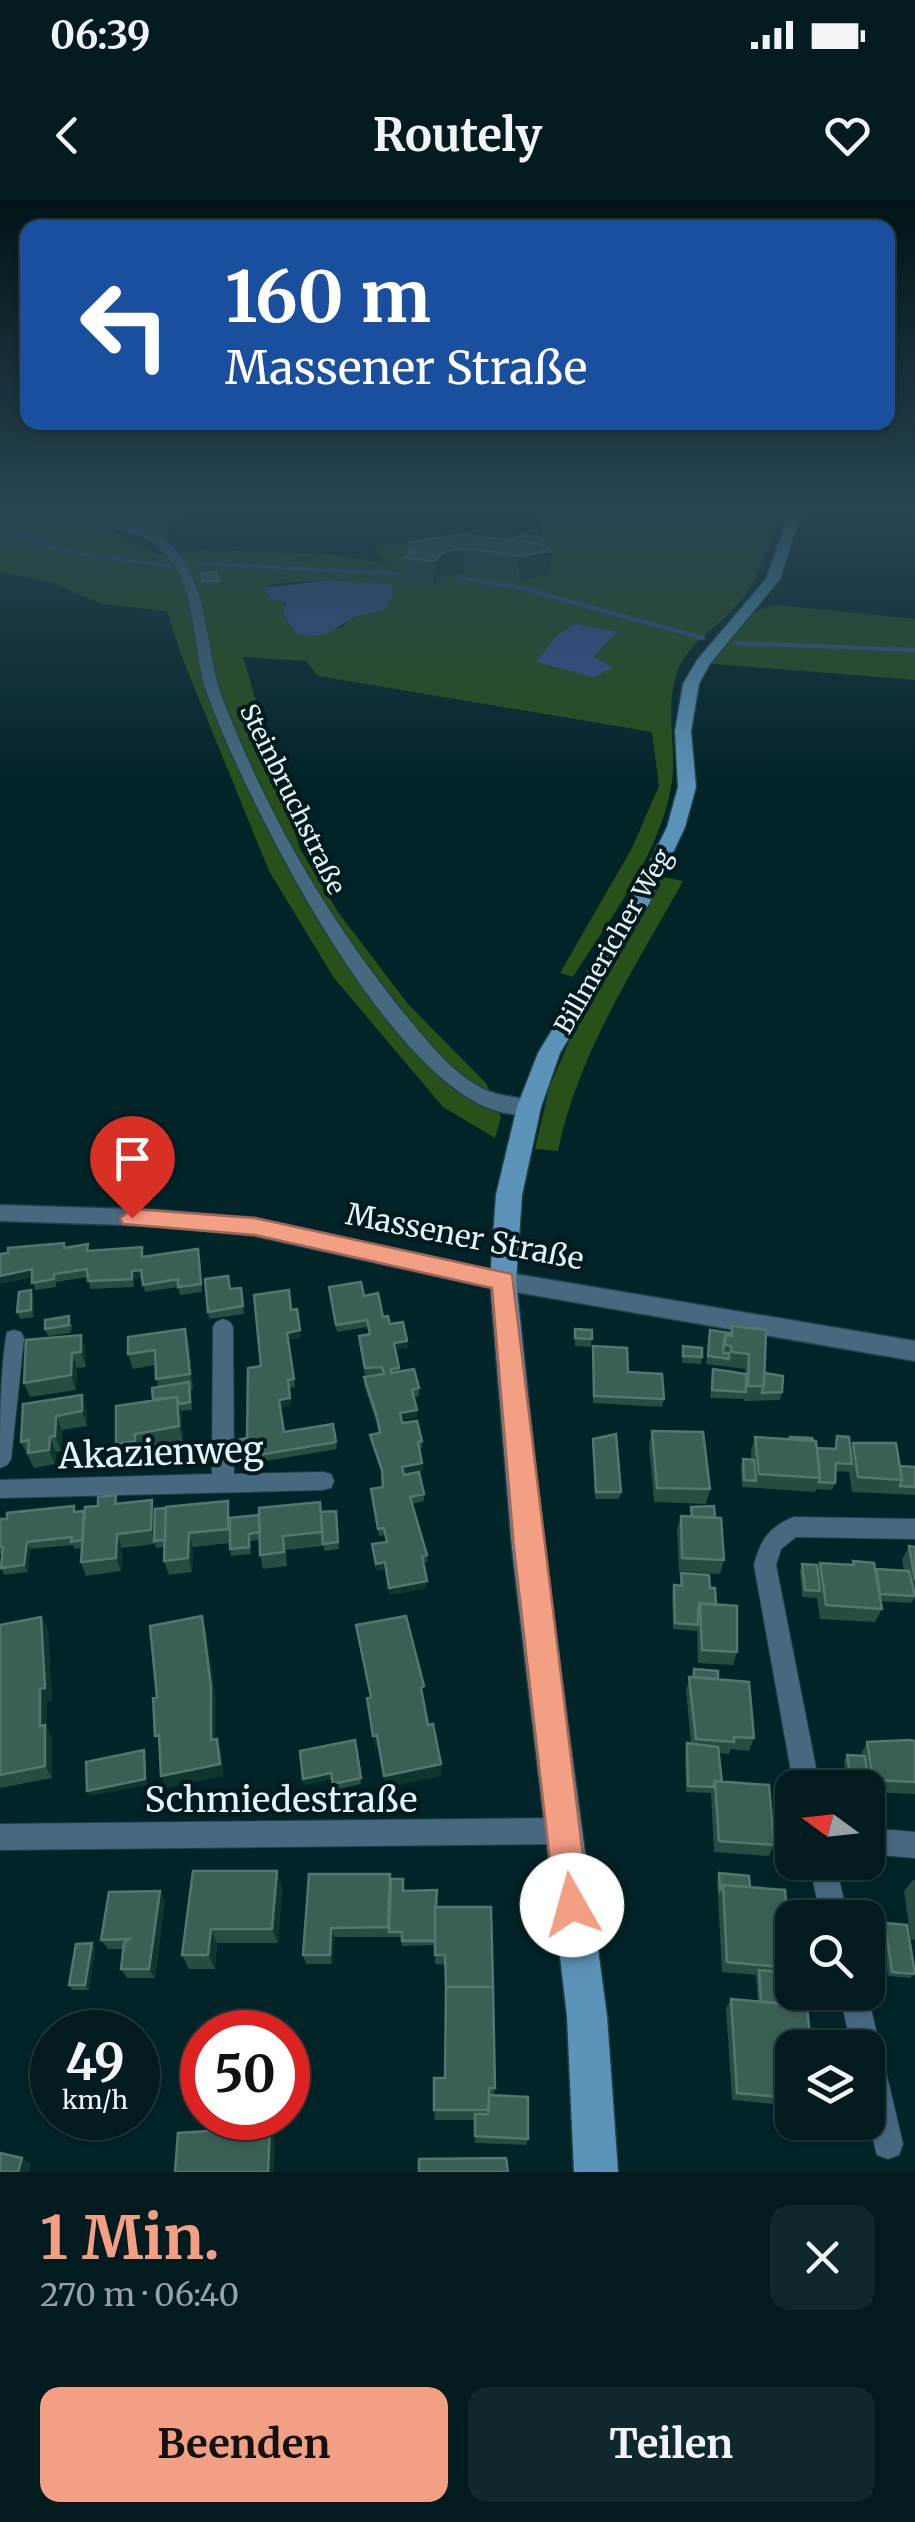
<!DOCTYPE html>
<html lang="de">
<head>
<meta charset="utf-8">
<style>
	:root { --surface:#011b1e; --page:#0f282b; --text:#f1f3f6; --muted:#96a1a4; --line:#23393c; --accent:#f39f84 }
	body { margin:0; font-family:Merriweather,serif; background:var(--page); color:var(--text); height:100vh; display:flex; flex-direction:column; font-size:38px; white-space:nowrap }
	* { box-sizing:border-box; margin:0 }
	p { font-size:32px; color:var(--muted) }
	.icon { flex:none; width:55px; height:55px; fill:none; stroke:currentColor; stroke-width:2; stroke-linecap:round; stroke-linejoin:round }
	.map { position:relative; height:1972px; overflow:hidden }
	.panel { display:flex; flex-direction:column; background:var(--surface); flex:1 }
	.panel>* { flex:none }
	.guide { position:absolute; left:20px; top:20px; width:875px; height:210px; border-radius:20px; box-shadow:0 2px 8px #0004,0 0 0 2px var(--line); background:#1a4fa0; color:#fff; overflow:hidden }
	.needle { width:65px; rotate:285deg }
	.controls { position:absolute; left:775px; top:1570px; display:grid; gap:20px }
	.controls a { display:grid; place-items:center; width:110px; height:110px; border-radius:20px; background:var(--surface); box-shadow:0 2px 8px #0004,0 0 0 2px var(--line); font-size:50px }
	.speed { position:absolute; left:30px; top:1810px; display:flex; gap:20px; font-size:50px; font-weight:700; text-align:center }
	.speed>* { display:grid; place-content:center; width:130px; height:130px; border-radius:50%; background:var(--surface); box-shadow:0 2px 8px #0004,0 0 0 2px var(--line); line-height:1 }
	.speed small { font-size:25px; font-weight:400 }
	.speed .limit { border:15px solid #d22; background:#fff; color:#111 }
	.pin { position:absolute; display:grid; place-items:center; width:85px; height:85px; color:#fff; margin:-102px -42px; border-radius:50% 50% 50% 0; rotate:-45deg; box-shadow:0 0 10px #0007 }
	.pin .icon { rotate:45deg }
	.me { position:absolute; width:110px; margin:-55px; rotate:353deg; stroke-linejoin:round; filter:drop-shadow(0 0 8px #0008) }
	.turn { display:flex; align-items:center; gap:35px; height:210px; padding:0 40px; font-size:45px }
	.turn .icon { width:130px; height:130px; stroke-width:2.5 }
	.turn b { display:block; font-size:70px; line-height:85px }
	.round { display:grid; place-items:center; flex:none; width:105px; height:105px; border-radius:20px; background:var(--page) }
	.overview { display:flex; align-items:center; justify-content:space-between; height:170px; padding:0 40px }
	h1 { font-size:60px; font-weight:700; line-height:75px; color:var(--accent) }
	.primary-button { display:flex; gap:20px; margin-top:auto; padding:20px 40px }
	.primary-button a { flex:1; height:115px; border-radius:20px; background:var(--accent); color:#111; font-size:40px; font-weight:700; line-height:115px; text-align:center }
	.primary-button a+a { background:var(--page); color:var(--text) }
	.status { display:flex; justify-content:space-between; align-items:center; height:70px; padding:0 50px; background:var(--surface); direction:ltr }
	.status svg { height:28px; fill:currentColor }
	header { display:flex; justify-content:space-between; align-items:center; height:130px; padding:0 40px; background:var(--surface); font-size:45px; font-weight:700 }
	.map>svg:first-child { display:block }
	.green { fill:#275119; fill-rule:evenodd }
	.water { fill:#415199 }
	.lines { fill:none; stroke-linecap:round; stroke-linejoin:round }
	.stream { stroke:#415199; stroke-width:4 }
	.minor-casing { stroke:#204145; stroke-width:2 }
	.tertiary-casing { stroke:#204145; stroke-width:3 }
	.secondary-casing { stroke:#204145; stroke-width:3 }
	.minor { fill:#476980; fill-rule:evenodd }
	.tertiary { fill:#476980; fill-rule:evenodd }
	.secondary { fill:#5c93b8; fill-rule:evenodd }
	.wall { fill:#264d42 }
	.shaded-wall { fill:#0f352f }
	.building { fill:#3a5f55; stroke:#53776f; stroke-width:2.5 }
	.route { fill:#f39f84; stroke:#9e6756; stroke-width:2.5 }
	.labels { text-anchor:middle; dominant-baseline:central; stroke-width:8; stroke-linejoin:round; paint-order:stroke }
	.far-street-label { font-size:25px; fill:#def6f9; stroke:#03191c }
	.street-label { font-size:30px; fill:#def6f9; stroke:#03191c }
	.near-street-label { font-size:35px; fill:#def6f9; stroke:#03191c }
</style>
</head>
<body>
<div class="status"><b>06:39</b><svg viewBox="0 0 49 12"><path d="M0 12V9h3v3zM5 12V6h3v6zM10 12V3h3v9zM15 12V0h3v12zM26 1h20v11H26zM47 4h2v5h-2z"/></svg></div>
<header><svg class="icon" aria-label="back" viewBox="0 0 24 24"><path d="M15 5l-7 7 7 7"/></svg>Routely<svg class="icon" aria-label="heart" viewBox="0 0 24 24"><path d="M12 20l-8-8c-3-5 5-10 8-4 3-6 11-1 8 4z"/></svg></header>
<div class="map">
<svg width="915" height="1972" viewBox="0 0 915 1972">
	<rect width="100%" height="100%" fill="#012428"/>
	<path class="green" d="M0,310H28L108,328L159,355L202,350L324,354L387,363L372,342L543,338L534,310H783C769,341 763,372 742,399C722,425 687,442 677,473C664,512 678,550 671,588C658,656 610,719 573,777L560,773L632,648L659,586L652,532L318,476L306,461L243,457L300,649L338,712L408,804L486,883L501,917L495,938L443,907L334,778L269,671L182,457L167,411L102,404L51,382L0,372ZM329,380L387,384L342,427L297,434L283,414L285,402L271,399L266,389L272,384Z
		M83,310H186L167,336L80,313Z
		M776,405L915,419V480L702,463L747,414Z
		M663,677L683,681C635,768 578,853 558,951L535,949L549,888L584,807Z"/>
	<path class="water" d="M329,380L387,384L394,390L384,410C374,412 361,414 351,419C330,431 324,439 297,434L283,414L286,402L271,399L265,388Z
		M574,424L617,432L593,457L613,467L594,477L536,462L558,435Z"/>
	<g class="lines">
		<path class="stream" d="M0,334L24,337L66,352L170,366
			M197,363L401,374
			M461,378L517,387L703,438
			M735,443L915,450"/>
		<defs>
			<path id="minor" d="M223,1119L230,1122L233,1127L234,1274L323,1272L331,1274L334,1281L331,1288L323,1290L0,1298V1280L212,1274L213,1127L216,1122Z
				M14,1130L21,1132L24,1138L11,1259L7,1265L0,1268C0,1229 0,1168 7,1132Z
				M794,1317L915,1319V1339L796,1337L781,1349L776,1365L820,1588H794L754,1365C760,1340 770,1326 794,1317Z
				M562,1618L571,1622L575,1631L571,1640L562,1644L0,1650V1624Z
				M868,1628L915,1632V1658L868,1654Z
				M809,1662H835L848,1718H821Z
				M839,1792H867L903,1944L899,1955L888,1959L877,1955L868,1919V1848H852Z"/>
			<path id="tertiary" d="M44,310C85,308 151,319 178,353C210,393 205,451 222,497C265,610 327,718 403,812C425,838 448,869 478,886C496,897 517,896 536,902L540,907L536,912C414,947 241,589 208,496C192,453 198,395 169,358C138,318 83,332 44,310Z
				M0,1005L159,1010L255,1018L486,1069L915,1141V1161L486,1087L255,1036L159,1026L0,1021Z"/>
			<path id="secondary" d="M790,310H802L780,379L709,465L699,484L691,531L696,587L685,627L649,704L560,853L541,907L522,995L516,1081L544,1348L607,1816L618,1972H574L567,1816L512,1348L490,1081L496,995L517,907L538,853L629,704L667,627L678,587L675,531L683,484L697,460L766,379Z"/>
		</defs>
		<use href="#minor" class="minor-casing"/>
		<use href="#tertiary" class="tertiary-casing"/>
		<use href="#secondary" class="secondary-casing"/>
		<use href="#minor" class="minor"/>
		<use href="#tertiary" class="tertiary"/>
		<use href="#secondary" class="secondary"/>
	</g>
	<path class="wall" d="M410,342L544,346L550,375L519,380L464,372L443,376L434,385L406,382L405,358L408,356V350L410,348Z
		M201,374L219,381L220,388L204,387Z
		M88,1044L89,1051L144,1057H200L202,1092L180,1095L178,1087L145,1092L142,1077L134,1079V1087L90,1089L88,1077L56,1082V1087L35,1090L32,1077L0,1084L66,1048Z
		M329,1087L364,1096L390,1124L408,1148L395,1150L399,1171L419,1188V1196L414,1197L417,1217L401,1220L402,1223L422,1241V1248L419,1249L423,1270L404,1274L424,1294V1301L412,1304L427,1355V1362H423L427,1388L390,1395L385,1369L376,1371L372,1344L386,1342L385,1335L379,1336L372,1296L383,1287V1277L371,1242L370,1235L380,1233L364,1185V1177L380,1175H365L359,1143L369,1134L367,1127L337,1132Z
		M241,1088L244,1114L209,1119L208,1112L230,1089Z
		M31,1090L34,1098V1117L20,1119L17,1112Z
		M297,1109L301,1138L288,1140L295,1187L289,1188L291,1205L280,1207L284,1232L333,1224L337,1249L237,1266L235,1259L247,1238L261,1166L291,1110Z
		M72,1124L71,1133L48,1136L45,1129Z
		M732,1126L765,1173L782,1192L780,1200L744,1201V1199L710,1198L713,1169L745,1174V1169L706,1164L710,1130L730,1133Z
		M185,1129L189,1144L193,1189L191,1190L192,1210L181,1211L183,1241L140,1248V1256L121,1259L116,1244L153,1200L158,1187L155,1165L133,1169L128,1154Z
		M575,1129L592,1130L591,1147L575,1146Z
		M26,1140L86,1150V1167L77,1168L76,1190L30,1197L24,1183Z
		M593,1146L664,1199L662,1207L593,1203Z
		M683,1146L702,1157L701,1164L682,1163Z
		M82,1195L87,1210V1226L62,1230L61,1251L56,1252L55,1264L34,1268L21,1242Z
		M652,1231L710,1289L706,1304L654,1302L649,1245Z
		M837,1236L851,1248L853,1243L900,1266L915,1267V1295L852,1292L849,1272L835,1271V1283L832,1290L816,1289L815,1292L742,1287L741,1266L743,1259L751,1260V1251L755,1237L817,1248L834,1249Z
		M593,1239L621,1292L619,1299H595Z
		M116,1295L118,1303L231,1318L259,1315L320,1302L322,1312L336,1311L339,1349L324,1351V1346L286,1350L287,1366L263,1369L260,1355V1340L250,1341L251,1354L231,1356L230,1343L193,1347L192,1372L169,1375L164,1361L165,1347L156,1348L155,1344L122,1348L121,1371L86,1376L81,1362L82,1348L74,1349L73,1345L30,1349L28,1372L4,1375L1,1368L2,1354H0V1319L84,1311L98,1306Z
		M691,1307L715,1318L724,1360L720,1374L679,1371L677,1330L681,1316H690Z
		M909,1346L915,1347V1398L911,1403L881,1401L882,1409L875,1422L820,1419L817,1398L802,1397L800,1371L802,1364L818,1369L820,1363L851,1365L853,1361L876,1369L904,1371L902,1360Z
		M681,1373L710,1388L737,1452L733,1465L698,1463L697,1430L696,1431L673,1429L672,1392L674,1385L680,1386Z
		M41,1417L48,1430L52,1500L47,1501V1529L52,1538V1578L0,1588V1425Z
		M694,1469L718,1479L754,1538L749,1551L731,1549L729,1554L719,1553L722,1582L774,1645L769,1656L714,1652L711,1593L686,1592L685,1549L687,1543L691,1544L686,1489Z
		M355,1540L361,1584L334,1590L332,1579L304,1585L303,1579Z
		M915,1541V1594L868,1592V1588L847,1587L844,1561L847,1555L860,1556L867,1542Z
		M193,1671L282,1686L278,1743H217L215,1769H189L182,1755Z
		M719,1673L750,1687L792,1769L790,1773L792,1848V1922L812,1926L809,1930L775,1926L773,1904L732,1900L726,1808L731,1799L758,1802L756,1775L722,1772L717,1678Z
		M309,1674L391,1679L404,1691L437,1707L495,1888L494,1896L528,1939L526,1945L475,1943V1920H435L434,1910L445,1878L446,1765L435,1764V1745L402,1746V1737H334L332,1764H306L303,1755Z
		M913,1680H915V1740L911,1739L904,1691Z
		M165,1701L155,1778H127L121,1769L124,1749H108L101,1740Z
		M885,1723L915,1774L910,1778L888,1776L881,1728Z
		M92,1743L95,1748L89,1790H72L69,1785Z"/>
	<path class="shaded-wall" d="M545,338L544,350L551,351L550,375L519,380V356L539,343Z
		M464,348V372L443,376L434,385V361L443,352Z
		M32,1069L35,1076L0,1084V1076Z
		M141,1070L143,1077L134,1079V1087L132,1071Z
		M31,1090L34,1098V1117L31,1110Z
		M185,1129L189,1144L193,1189L190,1174Z
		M300,1130L301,1138L288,1140L287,1133Z
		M81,1135L86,1150V1167L81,1152Z
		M407,1141L408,1148L394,1151V1143Z
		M72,1153L77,1168L76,1190L71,1175Z
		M82,1195L87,1210V1226L82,1211Z
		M177,1197L181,1211L183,1241L179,1226Z
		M290,1198L291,1205L280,1207L279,1200Z
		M417,1210V1217L400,1220V1213Z
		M56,1216L62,1230L61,1251L55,1236Z
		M50,1237L56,1252L55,1264L49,1250Z
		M422,1263L423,1270L403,1274L402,1267Z
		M152,1300L157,1314L154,1341L151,1330Z
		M189,1333L193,1347L192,1372L188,1358Z
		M117,1334L122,1348L121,1371L116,1358Z
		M27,1342L30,1349L28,1372L24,1365Z
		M385,1362V1369L376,1371V1364Z
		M427,1381V1388L390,1395L389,1388Z
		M202,1416L206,1429L216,1499L215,1552L211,1540Z
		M41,1417L48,1430L52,1500L47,1501V1529L52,1538V1578L45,1566L40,1526Z
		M377,1535L379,1547L375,1548L373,1536Z
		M217,1539L221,1551L224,1576L166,1588L161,1576Z
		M144,1550L146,1556L147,1585L90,1596L87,1591Z
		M441,1564V1576L385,1588L384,1576Z
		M331,1573L332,1579L304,1585L303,1579Z
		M277,1671L282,1686L278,1743L272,1729Z
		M160,1691L165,1701L155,1778L149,1769Z
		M331,1728L334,1737L332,1764L330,1755Z
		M211,1729L217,1743L215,1769L208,1755Z
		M92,1743L95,1748L89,1790L85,1785Z
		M270,1927L275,1936L274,1972H268Z
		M22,1958L31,1964L29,1972H18Z"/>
	<path class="building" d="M462,334L542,344L551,351L519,356L464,348L443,352L434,361L405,358L414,351L408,350L414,346L410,342Z
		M521,334L545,338L539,343L515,340Z
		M216,372L219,381H203L201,374Z
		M64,1043V1048L88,1044L87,1051L142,1047V1057L198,1049L201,1084L178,1087V1079L143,1085L141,1070L132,1071V1079L88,1081L87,1069L54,1074V1079L32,1083V1069L0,1076V1054L8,1053V1048Z
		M228,1076L230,1089L241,1088L243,1106L208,1112L205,1079Z
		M361,1082L364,1096L378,1093L383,1117L388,1116L390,1124L403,1122L407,1141L394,1143L399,1168L391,1169V1173L414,1169L419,1188L412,1190L417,1210L400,1213L402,1223L417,1221L422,1241L418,1242L422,1263L402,1267L404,1275L419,1272L424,1294L410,1297L427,1355L422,1356L427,1381L389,1388L385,1362L376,1364L372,1344L387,1342L384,1328L378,1329L371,1289L383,1287L382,1270L370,1235L380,1233L377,1217L364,1177L384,1174L382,1167L365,1168L359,1136L370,1134L367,1120L336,1125L329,1087Z
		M31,1090V1110L17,1112L19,1092Z
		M289,1090L291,1110L297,1109L300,1130L287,1133L294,1179L288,1180L290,1198L279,1200L284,1232L333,1224L336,1242L235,1259L233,1241L247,1238L248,1168L261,1166L254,1095Z
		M69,1116V1125L45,1129V1120Z
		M732,1126L766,1130L764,1186H748L749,1154L731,1152V1146L725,1145L726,1135L732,1136Z
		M185,1129L190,1174L156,1179L155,1150L128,1154V1137Z
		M575,1129L592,1130V1139L575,1138Z
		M710,1130L730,1133V1136L726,1135L724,1142L723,1153H729V1159L708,1156Z
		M81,1135V1152L72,1153L71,1175L24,1183L26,1140Z
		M593,1146L627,1148L628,1172L662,1174L664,1199L594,1196Z
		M683,1146L702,1148V1157L683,1156Z
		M713,1169L746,1174V1192L712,1190Z
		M765,1173L783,1176L782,1192L762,1193Z
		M189,1182L190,1202L179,1204L177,1197L153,1199L152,1188Z
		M82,1195V1211L56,1216L55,1236L50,1237L49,1250L28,1253L29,1240L21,1242L23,1204Z
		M177,1197L179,1226L135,1234V1241L116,1244V1206Z
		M652,1231L703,1232L710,1289L657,1288Z
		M616,1234L621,1292H596L593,1239Z
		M837,1236L849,1237L852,1264L836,1263L835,1283L819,1282L820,1278L817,1248L836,1249Z
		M755,1237L816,1241L820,1278L759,1274Z
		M790,1237L812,1238L813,1240L790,1239Z
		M853,1243H896L902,1280L858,1277Z
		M743,1259L754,1260L756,1281L744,1280Z
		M900,1266L915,1267V1287L900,1286L902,1280Z
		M116,1295L115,1304L152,1300L151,1330L117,1334L116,1358L81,1362L85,1307L98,1306V1297Z
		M228,1301V1329L189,1333L188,1358L164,1361L166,1307Z
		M320,1302L322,1332L283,1336L284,1352L260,1355L259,1308Z
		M74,1306V1312L84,1311L82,1340L71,1342L72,1337L27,1342L24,1365L1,1368L3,1347H0V1319H7V1313Z
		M714,1306L715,1318L692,1317L691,1307Z
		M166,1308L165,1340L154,1341L155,1309Z
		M336,1311L338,1342L323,1344L321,1312Z
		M259,1315L260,1332L249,1334V1347L230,1349V1318Z
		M681,1316L721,1318L724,1360L682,1358Z
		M909,1346L915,1347V1380Z
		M853,1361L874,1363L882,1409L826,1405L820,1363L854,1365Z
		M802,1364L817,1365L820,1391L805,1390Z
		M876,1369L909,1371L915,1396L880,1394Z
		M681,1373L709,1375L710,1388H715L716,1405L700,1403L698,1410V1425L675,1423L674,1385L682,1386Z
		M700,1403L737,1406V1452L702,1450Z
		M202,1416L211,1487V1540L217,1539L220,1564L161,1576L159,1535L155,1536L153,1498L157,1497L150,1426Z
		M406,1416L424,1486L421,1488L428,1525L433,1524L441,1564L384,1576L377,1535L373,1536L367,1498L371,1497L356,1425Z
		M41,1417L45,1488L40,1489V1526L45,1525V1566L0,1575V1425Z
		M694,1469L718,1471V1479L694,1477Z
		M689,1477L749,1482L754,1538L734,1537V1542L696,1539Z
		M355,1540L361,1578L333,1584L331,1573L303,1579L300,1551Z
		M909,1540L915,1541V1582L873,1580L867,1542Z
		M687,1543L718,1547L722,1582L715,1581L713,1587L688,1586Z
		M144,1550L145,1579L87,1591L86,1562Z
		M847,1555L865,1556L869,1582L851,1581Z
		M715,1581L769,1585L774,1645L719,1641Z
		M193,1671H277L272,1729H211L208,1755H182Z
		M719,1673L749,1676L750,1687L723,1685L720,1690Z
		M309,1674H390L388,1727L331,1728L330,1755H303Z
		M391,1679H403V1691L437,1690L436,1707H435V1741H402V1732H389Z
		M723,1685L785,1690L792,1768L727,1762Z
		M160,1691L149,1769H121L124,1743L129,1739L101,1740L109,1692Z
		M435,1707H491L493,1787H446L445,1755H435Z
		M885,1723L907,1725L915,1774L892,1772Z
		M92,1743L85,1785H69L76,1744Z
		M759,1770L790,1773L792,1805L761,1802Z
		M446,1787H493L495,1888H489V1910H434V1878H445Z
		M731,1799L807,1806L811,1848H792V1898L737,1893Z
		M489,1895L528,1897V1939L475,1936V1914H488Z
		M777,1901L792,1902V1922H812V1926L779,1923Z
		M270,1927L268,1972H175L178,1933Z
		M0,1953L22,1958L18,1972H0Z
		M506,1958L508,1972H419V1959Z"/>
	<linearGradient id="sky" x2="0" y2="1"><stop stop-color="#011416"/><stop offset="0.53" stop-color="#274553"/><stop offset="1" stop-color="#274553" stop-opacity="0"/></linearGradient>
	<rect width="915" height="586" fill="url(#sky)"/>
	<path class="route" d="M132,1009L255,1018L512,1074L589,1705L584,1717L572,1722L560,1717L555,1705L514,1348L492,1088L255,1035L123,1024L120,1018Z"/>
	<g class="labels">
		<g class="far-street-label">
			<text transform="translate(293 599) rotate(64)">Steinbruchstraße</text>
			<text transform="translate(613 741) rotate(-60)">Billmericher Weg</text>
		</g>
		<g class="street-label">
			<text transform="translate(465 1036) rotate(11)">Massener Straße</text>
		</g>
		<g class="near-street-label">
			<text transform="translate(161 1253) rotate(-2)">Akazienweg</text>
			<text x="281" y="1600">Schmiedestraße</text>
		</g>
	</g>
</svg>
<div class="controls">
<a><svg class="needle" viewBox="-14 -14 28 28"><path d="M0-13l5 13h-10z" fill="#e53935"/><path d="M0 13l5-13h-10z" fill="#96a1a4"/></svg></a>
<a><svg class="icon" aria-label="search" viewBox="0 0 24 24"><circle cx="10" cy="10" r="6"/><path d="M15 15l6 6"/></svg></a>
<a><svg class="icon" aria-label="layers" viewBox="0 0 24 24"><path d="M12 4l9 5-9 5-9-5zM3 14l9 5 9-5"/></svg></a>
</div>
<div class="speed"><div>49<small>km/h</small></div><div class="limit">50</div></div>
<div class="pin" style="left:132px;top:1018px;background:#d93025"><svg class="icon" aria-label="arrive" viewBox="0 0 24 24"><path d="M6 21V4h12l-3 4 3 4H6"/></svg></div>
<svg class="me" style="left:572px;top:1705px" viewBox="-20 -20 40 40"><circle r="19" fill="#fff"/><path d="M0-13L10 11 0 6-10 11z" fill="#f39f84"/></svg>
<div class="guide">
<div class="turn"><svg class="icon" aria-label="left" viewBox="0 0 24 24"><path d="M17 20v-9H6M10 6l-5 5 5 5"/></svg><div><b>160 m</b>Massener Straße</div></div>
</div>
</div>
<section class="panel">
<div class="overview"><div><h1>1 Min.</h1><p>270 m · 06:40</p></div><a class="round"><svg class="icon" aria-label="close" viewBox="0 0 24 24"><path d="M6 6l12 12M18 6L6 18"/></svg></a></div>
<div class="primary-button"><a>Beenden</a><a>Teilen</a></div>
</section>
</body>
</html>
